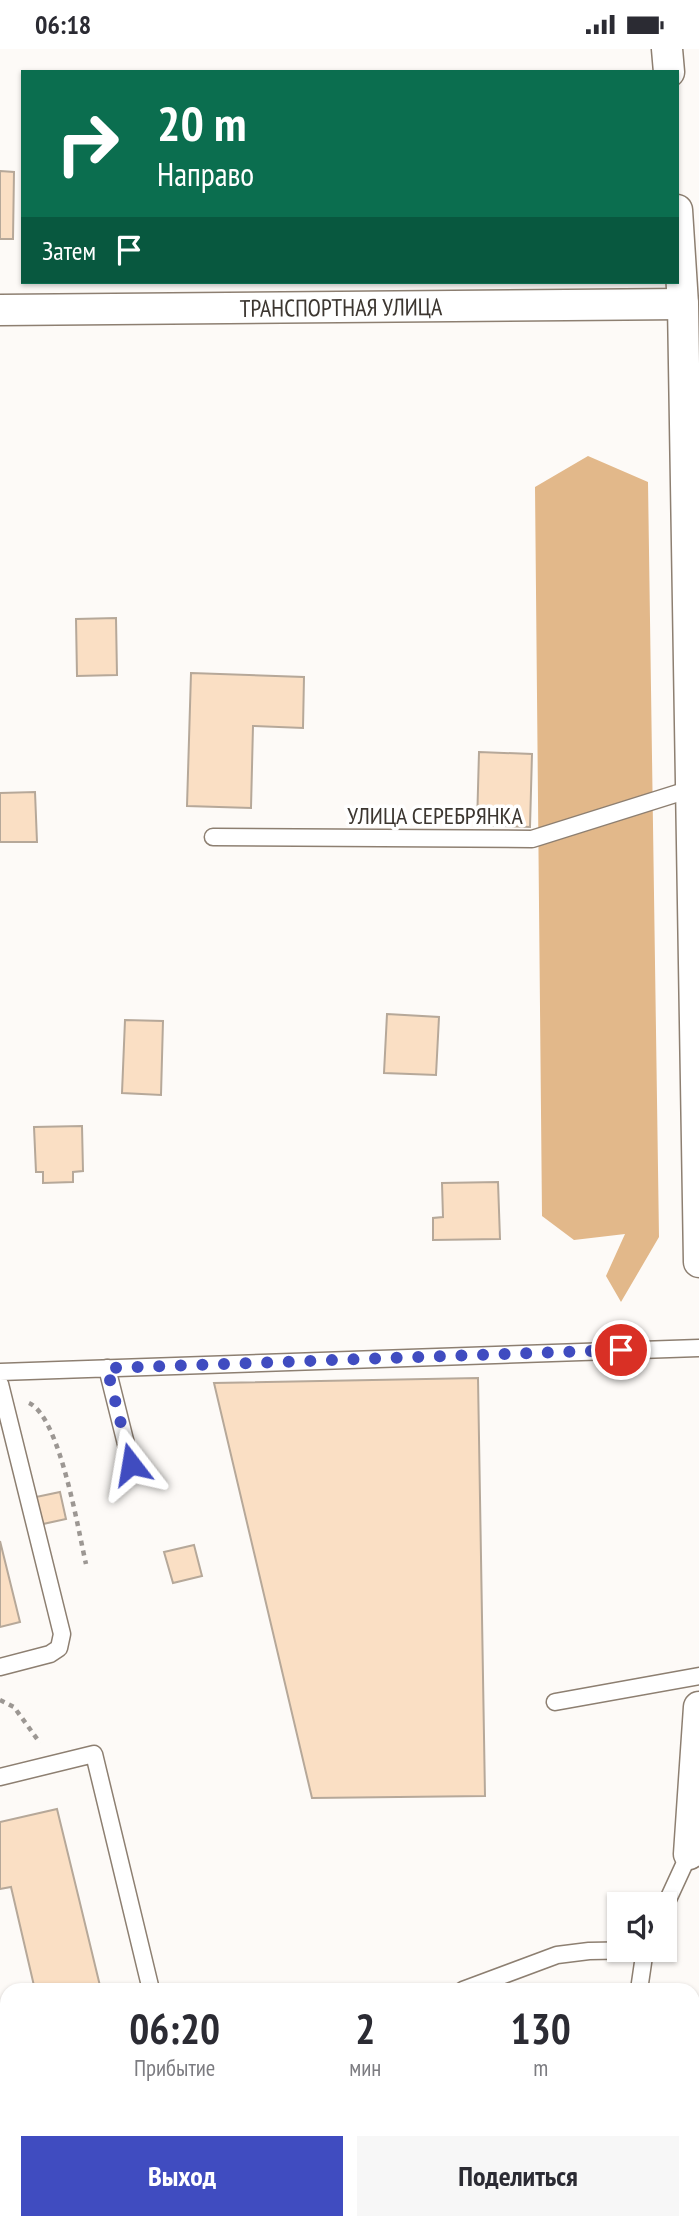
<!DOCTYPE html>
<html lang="ru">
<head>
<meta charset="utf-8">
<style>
	:root { --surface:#fff; --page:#f7f7f7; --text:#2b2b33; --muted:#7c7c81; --accent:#404cc0 }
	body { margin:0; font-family:"PT Sans Narrow",sans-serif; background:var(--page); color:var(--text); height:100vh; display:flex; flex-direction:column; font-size:26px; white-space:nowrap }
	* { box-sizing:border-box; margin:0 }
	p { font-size:23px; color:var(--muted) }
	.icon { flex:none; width:38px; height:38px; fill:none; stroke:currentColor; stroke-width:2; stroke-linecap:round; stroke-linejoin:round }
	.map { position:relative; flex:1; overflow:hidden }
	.sheet { position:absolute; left:0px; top:1934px; width:700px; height:247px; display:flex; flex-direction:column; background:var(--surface); border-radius:21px 21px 0 0; box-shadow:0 2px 5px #0004 }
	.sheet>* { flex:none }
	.hud { position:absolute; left:21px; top:21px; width:658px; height:214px; border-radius:0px; box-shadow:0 2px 5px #0004; background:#0b6e4f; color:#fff; overflow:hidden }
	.controls { position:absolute; left:607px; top:1843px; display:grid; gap:14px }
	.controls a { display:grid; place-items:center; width:70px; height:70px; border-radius:0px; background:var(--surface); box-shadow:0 2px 5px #0004; font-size:35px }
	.pin { position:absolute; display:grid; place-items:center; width:60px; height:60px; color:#fff; margin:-30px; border:4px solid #fff; border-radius:50%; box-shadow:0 2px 7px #0007 }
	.me { position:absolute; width:77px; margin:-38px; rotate:346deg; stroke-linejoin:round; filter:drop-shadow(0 0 5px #0008) }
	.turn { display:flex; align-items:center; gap:24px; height:147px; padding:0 21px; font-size:32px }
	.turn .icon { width:91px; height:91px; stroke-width:2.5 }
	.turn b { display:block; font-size:49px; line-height:60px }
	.then { display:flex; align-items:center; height:66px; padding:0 21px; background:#0003; gap:14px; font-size:26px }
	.eta { display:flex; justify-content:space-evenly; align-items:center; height:119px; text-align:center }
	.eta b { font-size:42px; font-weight:600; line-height:49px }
	.primary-button { display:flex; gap:14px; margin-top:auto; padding:14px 21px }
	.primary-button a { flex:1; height:80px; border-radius:0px; background:var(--accent); color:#fff; font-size:28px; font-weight:600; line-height:80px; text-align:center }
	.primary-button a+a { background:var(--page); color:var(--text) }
	.status { display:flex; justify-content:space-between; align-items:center; height:49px; padding:0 35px; background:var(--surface); direction:ltr }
	.status svg { height:19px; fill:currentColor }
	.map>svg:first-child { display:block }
	.forest { fill:#e2b88a }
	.building { fill:#fadfc4; stroke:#b6a899; stroke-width:2 }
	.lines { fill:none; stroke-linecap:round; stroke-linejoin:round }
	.service-casing { stroke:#8d7f71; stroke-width:19 }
	.minor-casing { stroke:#8d7f71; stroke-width:33 }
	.path { stroke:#9c9793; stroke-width:4.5; stroke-dasharray:5 5; stroke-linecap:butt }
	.service { stroke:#fff; stroke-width:16 }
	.minor { stroke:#fff; stroke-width:30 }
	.route { stroke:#404cc0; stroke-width:12; stroke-dasharray:0 21.6 }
	.labels { text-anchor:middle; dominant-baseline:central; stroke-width:7; stroke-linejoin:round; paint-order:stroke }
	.street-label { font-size:24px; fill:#3c3630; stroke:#fff }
</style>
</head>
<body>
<div class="status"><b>06:18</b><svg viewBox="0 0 49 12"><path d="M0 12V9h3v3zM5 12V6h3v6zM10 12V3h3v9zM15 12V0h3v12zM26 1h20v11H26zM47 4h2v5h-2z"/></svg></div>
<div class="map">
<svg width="699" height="2179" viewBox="0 0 699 2179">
	<rect width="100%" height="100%" fill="#fdfaf7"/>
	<path class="forest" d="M588,407L648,433L659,1188L621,1253L606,1227L625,1185L574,1191L542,1167L535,438Z"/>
	<path class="building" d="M0,122L14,123L13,190H0Z
		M116,569L117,626L77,627L76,570Z
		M191,624L304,628L303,679L253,677L251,759L187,757Z
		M479,703L532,705L530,778L477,776Z
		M35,743L37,793H0V744Z
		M387,965L439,968L436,1026L384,1024Z
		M125,971L163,972L161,1046L122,1044Z
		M82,1077L83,1122L73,1123V1133L43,1134V1123H36L34,1078Z
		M498,1133L500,1190L433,1191V1169L443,1168L442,1134Z
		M478,1329L485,1747L312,1749L214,1334Z
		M60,1443L66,1470L43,1475L36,1448Z
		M0,1492L20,1573L0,1578Z
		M194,1496L202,1527L173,1534L164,1503Z
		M57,1760L79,1850L101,1941H35L11,1838L0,1840V1773Z
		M693,2006H699V2140H693Z
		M7,2107V2174H15L0,2177V2108Z
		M328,2174H366L367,2176L357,2179H330Z"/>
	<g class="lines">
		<defs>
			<path id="service" d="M213,788L532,790L691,740
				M107,1319L131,1415
				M0,1323L699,1299
				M0,1335L62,1585L59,1599L50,1605L0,1618
				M555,1653L699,1627
				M0,1728L94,1705L151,1941
				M665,1857L689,1805L694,1810
				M463,1941L557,1906L589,1902L645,1901
				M639,1941L645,1900
				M300,2174L301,2179
				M185,2179L188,2174
				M630,2179L634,2174"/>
			<g id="minor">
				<path d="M667,0L669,23"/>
				<path d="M677,161L683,255L699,1213"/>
				<path id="s1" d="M0,261L683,255"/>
				<path d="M689,1805L699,1658"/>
			</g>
		</defs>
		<use href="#service" class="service-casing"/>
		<use href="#minor" class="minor-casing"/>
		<path class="path" d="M29,1354C60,1368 78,1481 86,1515
			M0,1651L14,1658L40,1694
			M0,2040L2,2049
			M242,2174V2179"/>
		<use href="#service" class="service"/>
		<use href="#minor" class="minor"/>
	</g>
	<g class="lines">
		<path class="route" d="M131,1415L107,1319L621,1301"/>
	</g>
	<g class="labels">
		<g class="street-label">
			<text stroke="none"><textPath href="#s1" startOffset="341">ТРАНСПОРТНАЯ УЛИЦА</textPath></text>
			<text x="435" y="766">УЛИЦА СЕРЕБРЯНКА</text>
		</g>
	</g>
</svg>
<div class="controls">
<a><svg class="icon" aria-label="sound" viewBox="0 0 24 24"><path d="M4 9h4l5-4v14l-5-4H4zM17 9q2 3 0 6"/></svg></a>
</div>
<div class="pin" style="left:621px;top:1301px;background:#d93025"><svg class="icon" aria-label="arrive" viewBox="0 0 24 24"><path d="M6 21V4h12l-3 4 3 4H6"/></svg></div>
<svg class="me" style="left:131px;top:1415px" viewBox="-20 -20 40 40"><path d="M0-17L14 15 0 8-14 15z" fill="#404cc0" stroke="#fff" stroke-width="4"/></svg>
<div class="hud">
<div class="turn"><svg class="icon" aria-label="right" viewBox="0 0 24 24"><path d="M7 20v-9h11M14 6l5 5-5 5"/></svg><div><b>20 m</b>Направо</div></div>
<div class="then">Затем<svg class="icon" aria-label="arrive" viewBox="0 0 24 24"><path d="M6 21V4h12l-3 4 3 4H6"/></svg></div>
</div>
<section class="sheet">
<div class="eta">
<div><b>06:20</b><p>Прибытие</p></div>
<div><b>2</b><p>мин</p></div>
<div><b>130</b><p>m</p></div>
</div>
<div class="primary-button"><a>Выход</a><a>Поделиться</a></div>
</section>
</div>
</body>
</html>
